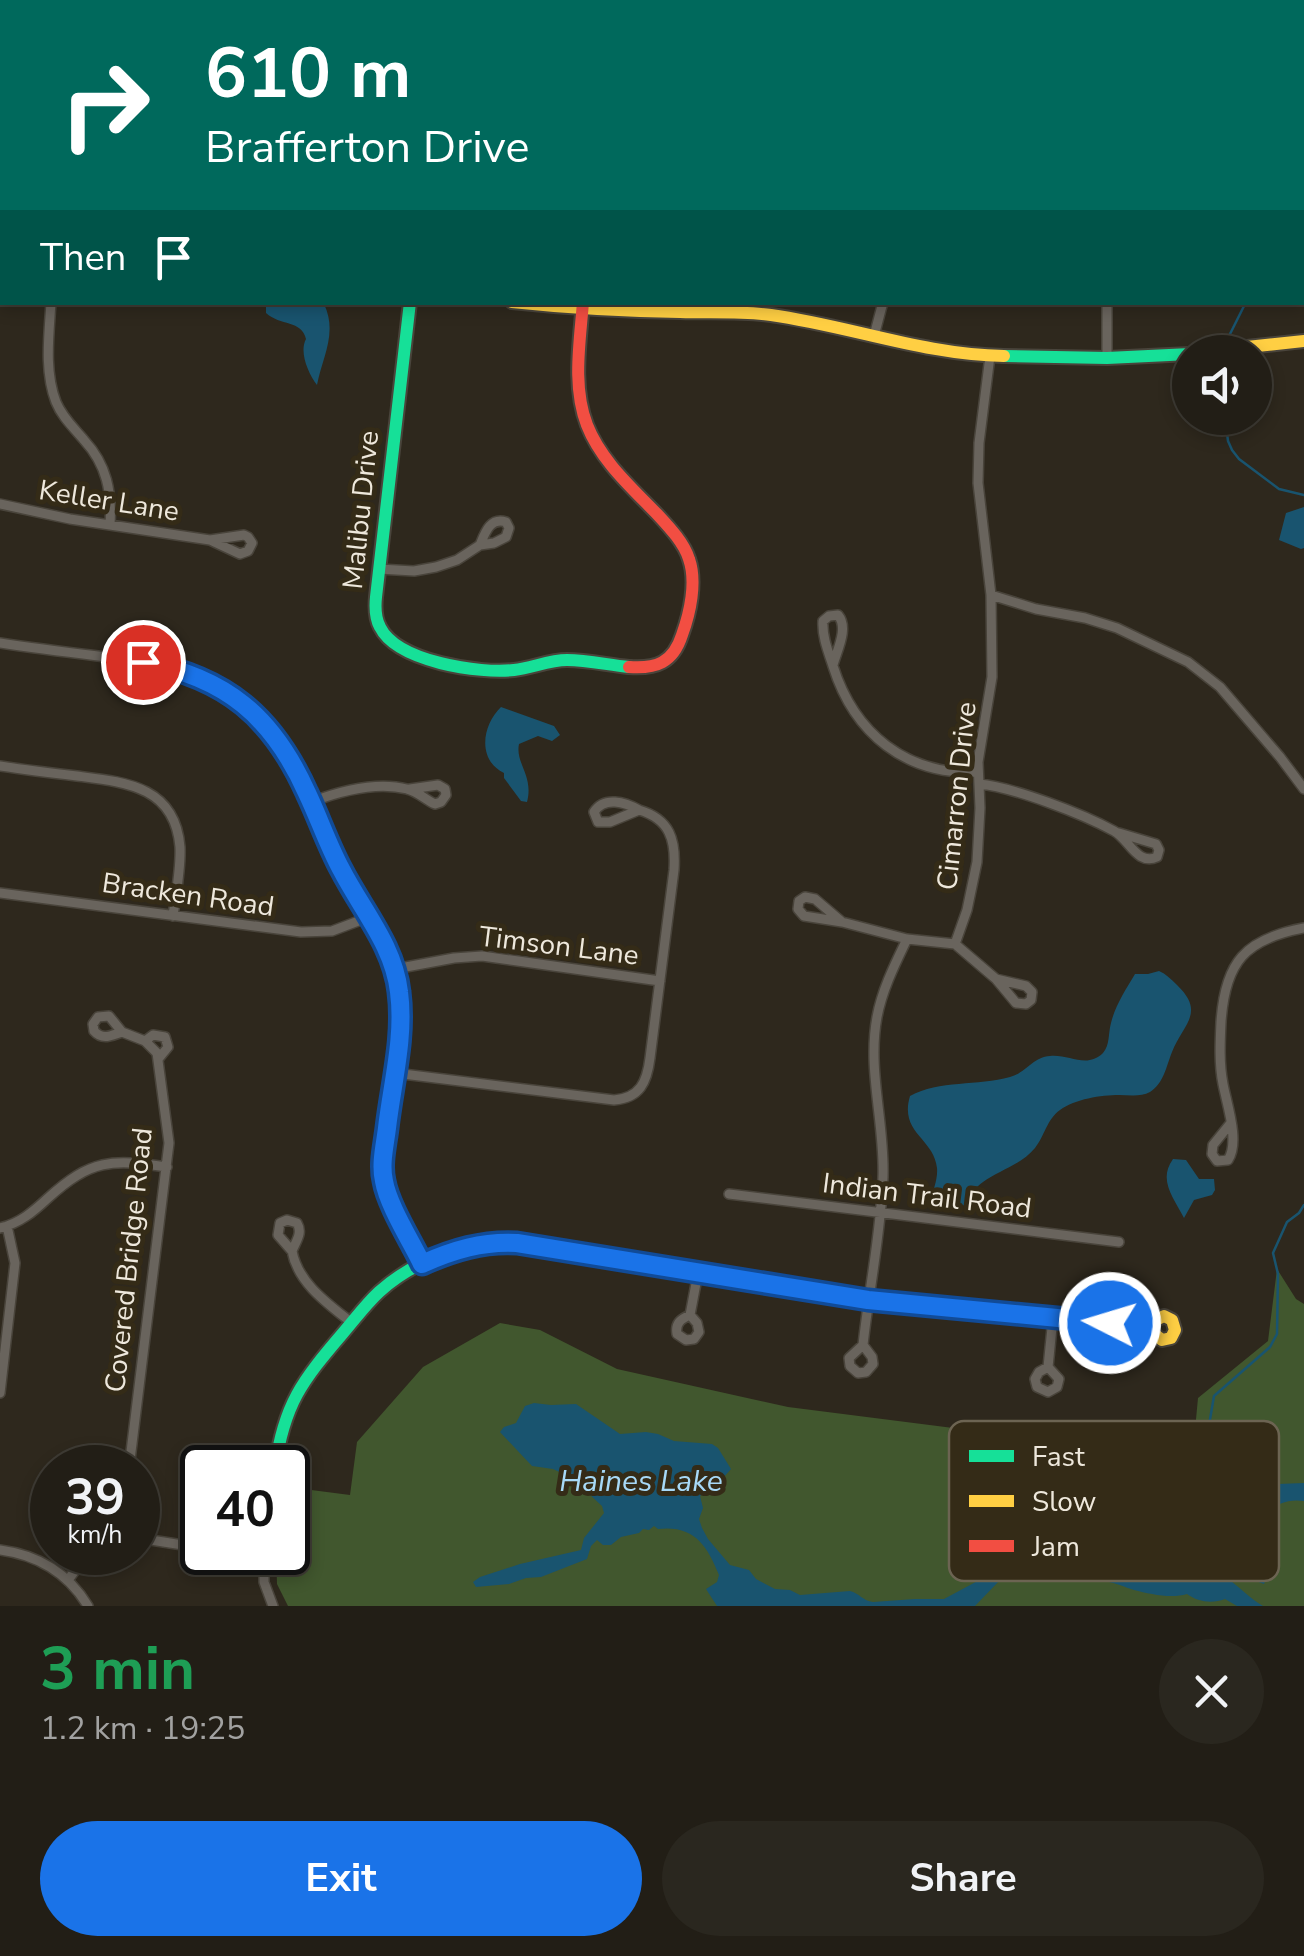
<!DOCTYPE html>
<html lang="en">
<head>
<meta charset="utf-8">
<style>
	:root { --surface:#221e16; --page:#2a271f; --text:#f1f3f6; --muted:#a2a2a1; --line:#3f3c35; --accent:#1a73e8 }
	body { margin:0; font-family:"Nunito Sans",sans-serif; background:var(--page); color:var(--text); height:100vh; display:flex; flex-direction:column; font-size:38px; white-space:nowrap }
	* { box-sizing:border-box; margin:0 }
	p { font-size:32px; color:var(--muted) }
	.icon { flex:none; width:55px; height:55px; fill:none; stroke:currentColor; stroke-width:2; stroke-linecap:round; stroke-linejoin:round }
	.map { position:relative; height:1606px; overflow:hidden }
	.panel { display:flex; flex-direction:column; background:var(--surface); flex:1 }
	.panel>* { flex:none }
	.top-card { position:absolute; left:0px; top:0px; width:1305px; height:305px; box-shadow:0 5px 15px #0003,0 0 0 2px var(--line); background:#00695c; color:#fff; overflow:hidden }
	.controls { position:absolute; left:1172px; top:335px; display:grid; gap:20px }
	.controls a { display:grid; place-items:center; width:100px; height:100px; border-radius:50%; background:var(--surface); box-shadow:0 5px 15px #0003,0 0 0 2px var(--line); font-size:50px }
	.speed { position:absolute; left:30px; top:1445px; display:flex; gap:20px; font-size:50px; font-weight:700; text-align:center }
	.speed>* { display:grid; place-content:center; width:130px; height:130px; border-radius:50%; background:var(--surface); box-shadow:0 5px 15px #0003,0 0 0 2px var(--line); line-height:1 }
	.speed small { font-size:25px; font-weight:400 }
	.speed .limit { border:5px solid #111; border-radius:15px; background:#fff; color:#111 }
	.pin { position:absolute; display:grid; place-items:center; width:85px; height:85px; color:#fff; margin:-42px; border:5px solid #fff; border-radius:50%; box-shadow:0 2px 10px #0007 }
	.me { position:absolute; width:110px; margin:-55px; rotate:275deg; stroke-linejoin:round; filter:drop-shadow(0 0 8px #0008) }
	.turn { display:flex; align-items:center; gap:35px; height:210px; padding:0 40px; font-size:45px }
	.turn .icon { width:130px; height:130px; stroke-width:2.5 }
	.turn b { display:block; font-size:70px; line-height:85px }
	.then { display:flex; align-items:center; height:95px; padding:0 40px; background:#0003; gap:20px; font-size:38px }
	.round { display:grid; place-items:center; flex:none; width:105px; height:105px; border-radius:52px; background:var(--page) }
	.headline { display:flex; align-items:center; justify-content:space-between; height:170px; padding:0 40px }
	h1 { font-size:60px; font-weight:700; line-height:75px; color:#1e9e55 }
	.cta { display:flex; gap:20px; margin-top:auto; padding:20px 40px }
	.cta a { flex:1; height:115px; border-radius:60px; background:var(--accent); color:#fff; font-size:40px; font-weight:700; line-height:115px; text-align:center }
	.cta a+a { background:var(--page); color:var(--text) }
	.map>svg:first-child { display:block }
	.green { fill:#41572e }
	.water { fill:#19546f }
	.lines { fill:none; stroke-linecap:round; stroke-linejoin:round }
	.stream { stroke:#19546f; stroke-width:2.5 }
	.street-casing { stroke:#49443b; stroke-width:12 }
	.fast-casing { stroke:#49443b; stroke-width:16 }
	.slow-casing { stroke:#49443b; stroke-width:16 }
	.jam-casing { stroke:#49443b; stroke-width:16 }
	.street { stroke:#69645d; stroke-width:9 }
	.fast { stroke:#16e098; stroke-width:12 }
	.slow { stroke:#ffcf43; stroke-width:12 }
	.jam { stroke:#f24e42; stroke-width:12 }
	.route-casing { stroke:#114b97; stroke-width:25 }
	.route { stroke:#1a73e8; stroke-width:18 }
	.labels { text-anchor:middle; dominant-baseline:central; stroke-width:10; stroke-linejoin:round; paint-order:stroke }
	.street-label { font-size:28px; fill:#eee8dc; stroke:#342b17 }
	.water-label { font-size:30px; font-style:italic; fill:#a7d9f7; stroke:#342b17 }
	.key { fill:#342b17; stroke:#6c6452; stroke-width:2.5 }
	.key-label { font-size:28px; fill:#eee8dc }
</style>
</head>
<body>
<div class="map">
<svg width="1304" height="1606" viewBox="0 0 1304 1606">
	<rect width="100%" height="100%" fill="#2e281d"/>
	<path class="green" d="M1277,1269L1296,1299L1304,1304V1606H288L277,1584L276,1553L288,1552V1487L350,1495L357,1442L423,1367L500,1323L540,1330L617,1369L788,1407L1070,1443L1195,1430L1198,1398L1268,1341Z"/>
	<path class="water" d="M266,303L324,304C338,333 322,358 317,385C308,373 299,352 306,339C302,320 280,326 266,313Z
		M1304,507V548L1301,549L1279,540L1286,513Z
		M501,707L554,726L560,735L552,741L538,736L519,744C515,763 534,776 527,802L521,801L504,778V773C477,760 482,725 501,707Z
		M1159,971C1166,974 1171,979 1177,985C1206,1013 1183,1024 1172,1052C1166,1067 1164,1083 1150,1092C1141,1097 1129,1095 1119,1095C1101,1095 1075,1099 1060,1110C1047,1119 1044,1137 1035,1148C1021,1165 999,1170 983,1182C968,1192 971,1207 951,1212L934,1206L931,1200C933,1190 938,1179 937,1168C934,1138 899,1133 910,1096C939,1080 978,1086 1010,1077C1026,1073 1033,1057 1050,1056C1069,1054 1087,1069 1103,1053C1110,1045 1108,1034 1111,1023C1115,1006 1126,989 1135,974H1148Z
		M1173,1159L1186,1160L1199,1179H1214L1215,1190L1212,1195L1194,1200L1184,1218C1173,1197 1158,1180 1173,1159Z
		M534,1403L551,1405L576,1404L620,1434L646,1432L658,1434L674,1441L712,1444L718,1448L731,1469L723,1478L700,1496L703,1508L699,1519L702,1528L708,1539L730,1565L749,1570L756,1579L775,1589L790,1590L800,1595L850,1591C859,1593 863,1601 873,1602L915,1599H944L985,1577L996,1576L1000,1580L975,1606H717L706,1589L717,1582L719,1575C707,1545 694,1525 658,1529L654,1526L649,1530L643,1529L639,1533L621,1537L611,1545H603L597,1540L591,1546L587,1559L541,1577L526,1578L509,1584L476,1587L473,1582L480,1577L520,1564L581,1550L584,1538L604,1513L602,1506L572,1478L553,1469L532,1466L500,1432L504,1427L516,1423L525,1406Z
		M1203,1449L1205,1450L1201,1472L1205,1480L1211,1485L1236,1494L1251,1496L1278,1484L1304,1483V1501C1291,1499 1276,1502 1270,1513L1269,1571L1264,1584L1256,1581L1248,1559L1229,1542L1218,1518H1201C1192,1499 1199,1469 1203,1449Z
		M1037,1569L1050,1572L1110,1569L1181,1578C1220,1556 1232,1587 1263,1606H1237L1225,1599C1212,1604 1198,1602 1187,1594C1171,1599 1150,1594 1134,1590C1124,1587 1114,1582 1103,1581C1096,1580 1094,1582 1087,1582C1072,1582 1044,1579 1030,1575Z"/>
	<g class="lines">
		<path class="stream" d="M1229,336L1246,302
			M1225,418L1228,441L1232,450L1239,459L1279,489L1304,495
			M1207,1437L1214,1396L1270,1347L1277,1334L1278,1274L1273,1253L1287,1222L1299,1213L1304,1205"/>
		<defs>
			<path id="street" d="M54,0L57,2
				M669,0L670,2
				M316,2V0
				M444,2L445,0
				M620,2V0
				M1289,2L1290,0
				M1302,14H1304
				M51,302C49,335 44,371 56,402C62,417 74,428 84,440C107,465 112,492 110,525
				M874,336L883,302
				M1107,358V302
				M0,504L70,519L210,540L244,535L248,537L252,543L248,551L240,554L210,540
				M379,569L414,571L436,567L457,560L480,545L494,543L506,537L509,528L506,522C490,517 485,533 480,545
				M991,595L1036,609L1085,618L1117,628L1188,662L1220,687L1280,757L1304,789
				M0,643C33,648 65,652 98,656C174,666 236,677 283,745C308,783 319,829 340,869C363,912 397,949 400,999C404,1057 382,1115 383,1173L388,1195L422,1264
				M833,665C837,650 849,628 838,615L829,616L823,621C822,636 828,651 833,666C854,733 906,776 978,772
				M0,766C26,770 51,773 77,776C125,782 175,786 180,847C181,869 176,893 173,916
				M979,784C1013,787 1083,814 1114,831C1129,839 1137,866 1157,857L1159,850L1156,844L1119,833
				M311,802C340,791 376,781 407,789C417,791 426,800 435,804L441,802L446,795L445,789L438,785L410,789
				M0,893L301,932L332,931L369,917
				M842,922L804,916L798,909L799,901L805,897L815,899L842,922L907,939L955,944
				M955,944L967,910L977,862L980,808L978,762L992,677L991,595L978,483L979,443L990,356
				M955,944L996,979L1016,1003L1026,1004L1031,1000L1032,992L1026,986L996,979
				M395,969L454,958L482,956L660,981
				M122,1032C112,1035 103,1041 94,1031L93,1024L98,1017L109,1016L122,1032L145,1041L157,1053L169,1143L129,1468
				M145,1041L153,1035L165,1037L168,1047L159,1058
				M395,1073L614,1100C640,1098 647,1082 650,1058L674,870C676,840 670,819 639,810L610,822H598L594,812C604,796 625,802 639,810
				M1230,1124L1213,1145L1212,1154L1217,1161L1228,1160C1240,1142 1227,1105 1223,1084C1219,1064 1220,1043 1221,1022C1225,962 1245,939 1304,928
				M729,1194L1119,1242
				M0,1228C20,1223 33,1212 48,1198C91,1159 111,1159 167,1167
				M292,1251L278,1235L280,1223L287,1220L297,1223C303,1233 296,1241 292,1251C298,1283 327,1303 352,1323
				M690,1315L697,1323L699,1332L694,1339L686,1340L677,1334C675,1323 681,1319 690,1315L698,1273
				M863,1345L872,1357L873,1364L866,1372L858,1373L850,1366L849,1358L863,1345C869,1289 881,1233 883,1177C885,1124 867,1070 877,1017C882,990 895,964 907,939
				M1048,1367L1059,1379L1057,1387L1048,1392L1037,1387L1035,1379L1039,1372L1048,1367L1053,1318
				M0,1393L15,1263L7,1226
				M138,1538L202,1548
				M0,1550C38,1555 68,1573 88,1606
				M237,1552L263,1556
				M264,1552V1582L273,1606
				M68,1580L89,1552"/>
			<path id="fast" d="M410,302L376,597C375,607 375,618 380,627C397,662 480,674 514,670C532,668 549,660 567,660C588,660 608,665 629,667
				M1004,356L1107,358L1190,354
				M275,1468C284,1404 302,1381 343,1333C355,1319 366,1304 379,1292C421,1254 475,1241 530,1245L815,1291"/>
			<path id="slow" d="M0,282H2
				M512,302C568,308 623,311 680,312C710,313 742,311 771,315C850,326 925,355 1004,356
				M1200,352L1304,341
				M815,1291L868,1300L1144,1326L1164,1316L1172,1320L1175,1330L1171,1338L1162,1340L1144,1326"/>
			<path id="jam" d="M583,302C580,342 572,386 587,425C601,461 632,488 658,515C670,528 684,543 689,559C697,582 690,613 682,635C673,663 656,669 629,667"/>
		</defs>
		<use href="#street" class="street-casing"/>
		<use href="#fast" class="fast-casing"/>
		<use href="#slow" class="slow-casing"/>
		<use href="#jam" class="jam-casing"/>
		<use href="#street" class="street"/>
		<use href="#fast" class="fast"/>
		<use href="#slow" class="slow"/>
		<use href="#jam" class="jam"/>
	</g>
	<g class="lines">
		<defs>
			<path id="route" d="M143,662C226,677 273,717 307,793C319,818 328,845 341,869C362,910 394,946 399,992C405,1037 392,1084 387,1128C385,1145 380,1164 384,1181C388,1205 411,1241 422,1264C453,1250 483,1241 517,1243L868,1300L1110,1323"/>
		</defs>
		<use href="#route" class="route-casing"/>
		<use href="#route" class="route"/>
	</g>
	<g class="labels">
		<g class="street-label">
			<text transform="translate(109 501) rotate(9)">Keller Lane</text>
			<text transform="translate(361 510) rotate(-84)">Malibu Drive</text>
			<text transform="translate(957 796) rotate(-84)">Cimarron Drive</text>
			<text transform="translate(188 895) rotate(8)">Bracken Road</text>
			<text transform="translate(559 946) rotate(7)">Timson Lane</text>
			<text transform="translate(927 1196) rotate(7)">Indian Trail Road</text>
			<text transform="translate(129 1260) rotate(-84)">Covered Bridge Road</text>
		</g>
		<g class="water-label">
			<text x="641" y="1481">Haines Lake</text>
		</g>
	</g>
	<rect x="949" y="1421" width="330" height="160" rx="15" class="key"/>
	<rect x="969" y="1450" width="45" height="12" fill="#16e098"/>
	<rect x="969" y="1495" width="45" height="12" fill="#ffcf43"/>
	<rect x="969" y="1540" width="45" height="12" fill="#f24e42"/>
	<g class="key-label">
		<text x="1032" y="1466">Fast</text>
		<text x="1032" y="1511">Slow</text>
		<text x="1032" y="1556">Jam</text>
	</g>
</svg>
<div class="controls">
<a><svg class="icon" aria-label="sound" viewBox="0 0 24 24"><path d="M4 9h4l5-4v14l-5-4H4zM17 9q2 3 0 6"/></svg></a>
</div>
<div class="speed"><div>39<small>km/h</small></div><div class="limit">40</div></div>
<div class="pin" style="left:143px;top:662px;background:#d93025"><svg class="icon" aria-label="arrive" viewBox="0 0 24 24"><path d="M6 21V4h12l-3 4 3 4H6"/></svg></div>
<svg class="me" style="left:1110px;top:1323px" viewBox="-20 -20 40 40"><circle r="17" fill="#1a73e8" stroke="#fff" stroke-width="3"/><path d="M0-11L8 9 0 5-8 9z" fill="#fff"/></svg>
<div class="top-card">
<div class="turn"><svg class="icon" aria-label="right" viewBox="0 0 24 24"><path d="M7 20v-9h11M14 6l5 5-5 5"/></svg><div><b>610 m</b>Brafferton Drive</div></div>
<div class="then">Then<svg class="icon" aria-label="arrive" viewBox="0 0 24 24"><path d="M6 21V4h12l-3 4 3 4H6"/></svg></div>
</div>
</div>
<section class="panel">
<div class="headline"><div><h1>3 min</h1><p>1.2 km · 19:25</p></div><a class="round"><svg class="icon" aria-label="close" viewBox="0 0 24 24"><path d="M6 6l12 12M18 6L6 18"/></svg></a></div>
<div class="cta"><a>Exit</a><a>Share</a></div>
</section>
</body>
</html>
